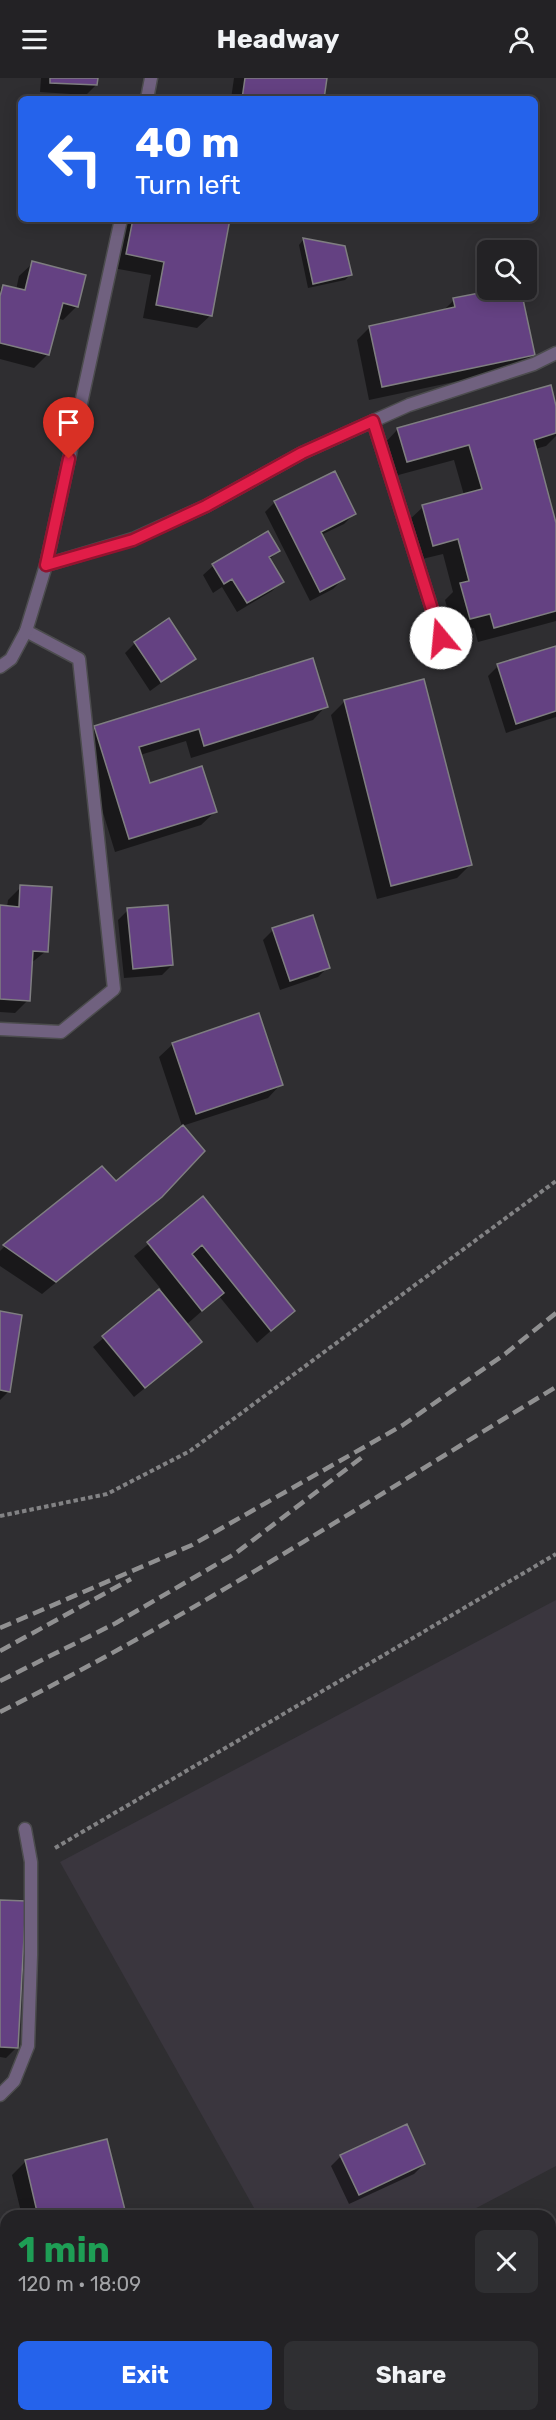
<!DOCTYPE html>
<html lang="en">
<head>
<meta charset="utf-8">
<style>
	:root { --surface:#232225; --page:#2f2f32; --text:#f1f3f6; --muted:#a3a4a7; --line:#403f42; --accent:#2563eb }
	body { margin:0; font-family:Rubik,sans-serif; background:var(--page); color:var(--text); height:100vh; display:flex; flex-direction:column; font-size:22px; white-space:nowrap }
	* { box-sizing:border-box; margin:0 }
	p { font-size:20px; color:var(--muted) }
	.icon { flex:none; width:33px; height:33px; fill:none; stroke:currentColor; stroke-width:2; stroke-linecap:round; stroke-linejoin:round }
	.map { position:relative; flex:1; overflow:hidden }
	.panel { position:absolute; left:0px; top:2132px; width:556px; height:212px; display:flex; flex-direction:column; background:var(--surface); border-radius:18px 18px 0 0; box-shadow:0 3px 15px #0003,0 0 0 2px var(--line) }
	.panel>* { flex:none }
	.guide { position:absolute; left:18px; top:18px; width:520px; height:126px; border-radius:9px; box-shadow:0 3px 15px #0003,0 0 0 2px var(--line); background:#2563eb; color:#fff; overflow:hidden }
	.controls { position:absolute; left:477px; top:162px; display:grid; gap:12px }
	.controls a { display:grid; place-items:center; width:60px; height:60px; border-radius:9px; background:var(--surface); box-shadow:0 3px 15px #0003,0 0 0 2px var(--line); font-size:30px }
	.pin { position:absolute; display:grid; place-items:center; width:51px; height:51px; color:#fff; margin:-62px -26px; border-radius:50% 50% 50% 0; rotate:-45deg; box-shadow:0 0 6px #0007 }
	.pin .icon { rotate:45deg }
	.me { position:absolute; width:66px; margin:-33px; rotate:343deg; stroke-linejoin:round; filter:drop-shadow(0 0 4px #0008) }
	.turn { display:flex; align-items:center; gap:21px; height:126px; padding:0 18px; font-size:27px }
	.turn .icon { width:78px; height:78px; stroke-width:2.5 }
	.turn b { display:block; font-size:42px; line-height:51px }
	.round { display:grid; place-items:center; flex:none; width:63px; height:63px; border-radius:9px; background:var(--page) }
	.overview { display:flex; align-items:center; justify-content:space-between; height:102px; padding:0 18px }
	h1 { font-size:36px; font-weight:700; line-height:45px; color:#1e9e55 }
	.cta { display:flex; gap:12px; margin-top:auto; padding:12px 18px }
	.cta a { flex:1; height:69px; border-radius:9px; background:var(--accent); color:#fff; font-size:24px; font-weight:700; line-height:69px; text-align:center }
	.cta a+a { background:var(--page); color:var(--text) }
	header { display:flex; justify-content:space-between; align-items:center; height:78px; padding:0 18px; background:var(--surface); font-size:27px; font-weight:700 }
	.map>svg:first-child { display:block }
	.built { fill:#3a363e }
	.shadow { fill:#0007 }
	.building { fill:#644182; stroke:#7f7e81; stroke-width:1.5 }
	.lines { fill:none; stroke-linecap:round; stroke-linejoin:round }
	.service-casing { stroke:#4c4c4e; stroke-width:15 }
	.minor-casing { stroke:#4c4c4e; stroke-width:15 }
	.path { stroke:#828284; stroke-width:4; stroke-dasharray:4.5 3; stroke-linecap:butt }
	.service { stroke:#70617f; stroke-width:12 }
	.minor { stroke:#70617f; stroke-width:12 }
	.rail { stroke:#909091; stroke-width:4.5; stroke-dasharray:12 6; stroke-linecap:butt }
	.route-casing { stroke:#92132f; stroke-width:15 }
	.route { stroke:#e11d48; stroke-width:10 }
</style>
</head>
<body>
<header><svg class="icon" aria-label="menu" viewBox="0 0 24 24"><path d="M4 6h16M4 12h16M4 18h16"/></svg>Headway<svg class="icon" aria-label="person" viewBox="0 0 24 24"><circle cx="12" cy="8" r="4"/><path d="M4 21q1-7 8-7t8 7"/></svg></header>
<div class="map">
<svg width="556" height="2342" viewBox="0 0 556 2342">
	<rect width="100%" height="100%" fill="#2f2e31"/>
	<path class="built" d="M556,1522V2088L463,2137H258L60,1784Z"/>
	<path class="shadow" d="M41,0H96V7L86,17L40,14Z
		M234,0H325L322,21H231Z
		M124,141H229L211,237L197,250L143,240L151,197L113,190Z
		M303,162L350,197L345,202L308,210L299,167Z
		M33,185L77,228L63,242L57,240L48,276L34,290L0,281V212L4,208L16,212L19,198Z
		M502,212H520L533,277L520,290L369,322L357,262L370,249L442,234L454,222Z
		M556,334V358L546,368L535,371L556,450V543L478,564L474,550L455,556L445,522L453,514L443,476L418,482L407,444L423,429L464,417L454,382L391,399L383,367L398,351Z
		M275,424L354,436L344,446L321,457L343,501L333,511L310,523L265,434Z
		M279,472L269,482L282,503L272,513L237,534L222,509L213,515L203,497L213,488Z
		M135,565L194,581L150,613L125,575Z
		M556,569V639L506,655L488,598L498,588Z
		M423,603L470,787L457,800L377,821L331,637L344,624Z
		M326,628L313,642L191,680L186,663L140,677L149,707L215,734L201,747L115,774L81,662L95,649Z
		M21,809L46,873L30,886L28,922L15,935L0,934V829H7L8,822Z
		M128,832L172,887L162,897L124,900L118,842Z
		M273,852L328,889L318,899L280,912L263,862Z
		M173,966L281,1006L268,1020L182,1048L159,979Z
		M101,1090L116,1105L161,1118L42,1216L0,1188V1173L4,1169Z
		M203,1121L293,1233L257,1265L219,1218L186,1247L190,1273L134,1319L93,1269L161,1211L134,1178Z
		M0,1235L9,1313L0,1322Z
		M0,1823L16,1970L6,1980L0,1979Z
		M106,2063L124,2136L122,2138H22L12,2097L25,2084Z
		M341,2078L424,2086L414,2096L349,2126L331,2088Z
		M6,2225V2264L0,2262V2231Z
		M6,2275V2308L0,2293Z
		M50,2337H83L75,2342H53Z
		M242,2337H283L273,2342H244Z
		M409,2337H452L446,2342H413Z"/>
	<path class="building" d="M50,0H98L97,7L50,5Z
		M245,0H327L324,21H242Z
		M133,141H230L212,238L156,227L164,184L126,176Z
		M303,160L345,168L352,197L313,206Z
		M32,183L86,197L78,229L63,225L49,277L0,265V218L3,207L25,212Z
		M495,212H521L535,277L382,309L369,248L455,229L453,220Z
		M551,307L556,328V355L534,362L556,445V533L494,550L490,536L470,541L460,505L469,503L458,461L433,468L422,427L482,411L469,367L407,384L397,350Z
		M335,393L356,436L321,454L345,501L320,514L274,423Z
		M268,453L280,473L269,479L284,504L247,525L232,501L224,506L212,486Z
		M169,540L196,581L161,604L134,564Z
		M556,568V633L516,646L497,586Z
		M313,580L328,629L204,668L199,651L139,669L150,705L202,688L217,734L129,761L94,648Z
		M424,601L472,787L391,808L344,622Z
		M20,807L52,809L48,874L33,873L30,923L0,921V827L19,829Z
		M168,827L173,887L133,891L127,830Z
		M313,837L330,890L290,903L272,850Z
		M259,935L283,1007L196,1036L172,965Z
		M183,1047L205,1073L162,1119L56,1204L3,1167L102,1088L116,1103Z
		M203,1118L295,1233L271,1253L202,1167L192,1176L224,1215L202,1233L147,1164Z
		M159,1211L202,1264L145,1310L102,1258Z
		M0,1233L22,1237L10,1314L0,1312Z
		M0,1822L26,1823L18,1970L0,1969Z
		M407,2046L425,2086L359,2117L340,2077Z
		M107,2061L126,2136L38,2138L25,2082Z
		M6,2229V2251L0,2249Z
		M58,2337H82L74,2342H61Z
		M95,2337H113L116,2342H89Z
		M257,2337H276L267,2342H259Z
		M427,2337H452L446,2342H431Z"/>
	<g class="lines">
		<defs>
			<path id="service" d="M373,343L441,560
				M0,951L61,954L114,911L79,581L26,553
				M550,2289L556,2285"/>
			<path id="minor" d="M147,21L151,0
				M46,487L133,461L206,428L302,375L409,327L534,286L556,275
				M0,589L11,581L26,553L46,487L121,141
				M0,2017L14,2003L28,1968L31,1877V1784L25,1751
				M0,2296L6,2306
				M25,2337L29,2342"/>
		</defs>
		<use href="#service" class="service-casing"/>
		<use href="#minor" class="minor-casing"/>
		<path class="path" d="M0,1438L107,1416L190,1373L556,1103
			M55,1770L556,1476"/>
		<use href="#service" class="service"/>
		<use href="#minor" class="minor"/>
		<path class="rail" d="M0,1550L192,1467L403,1347L505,1276L556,1235
			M0,1573L131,1501
			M0,1603L116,1545L236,1475L365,1377
			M0,1634C192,1538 373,1420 556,1309"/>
	</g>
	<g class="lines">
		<defs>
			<path id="route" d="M69,381L46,487L133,462L206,428L302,375L373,343L441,560"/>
		</defs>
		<use href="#route" class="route-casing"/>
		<use href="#route" class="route"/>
	</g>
</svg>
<div class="controls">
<a><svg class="icon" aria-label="search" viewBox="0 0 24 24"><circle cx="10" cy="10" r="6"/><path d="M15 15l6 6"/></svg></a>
</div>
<div class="pin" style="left:69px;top:381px;background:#d93025"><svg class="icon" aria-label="arrive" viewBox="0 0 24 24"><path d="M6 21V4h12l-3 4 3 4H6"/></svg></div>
<svg class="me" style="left:441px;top:560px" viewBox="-20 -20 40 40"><circle r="19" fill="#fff"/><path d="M0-13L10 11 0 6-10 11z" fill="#e11d48"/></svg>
<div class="guide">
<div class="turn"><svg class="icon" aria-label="left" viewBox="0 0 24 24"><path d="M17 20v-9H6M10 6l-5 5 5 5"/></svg><div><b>40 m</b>Turn left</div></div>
</div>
<section class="panel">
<div class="overview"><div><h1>1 min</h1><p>120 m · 18:09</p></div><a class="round"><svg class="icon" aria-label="close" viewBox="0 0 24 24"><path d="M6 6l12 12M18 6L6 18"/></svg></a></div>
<div class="cta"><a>Exit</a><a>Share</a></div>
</section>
</div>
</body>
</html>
